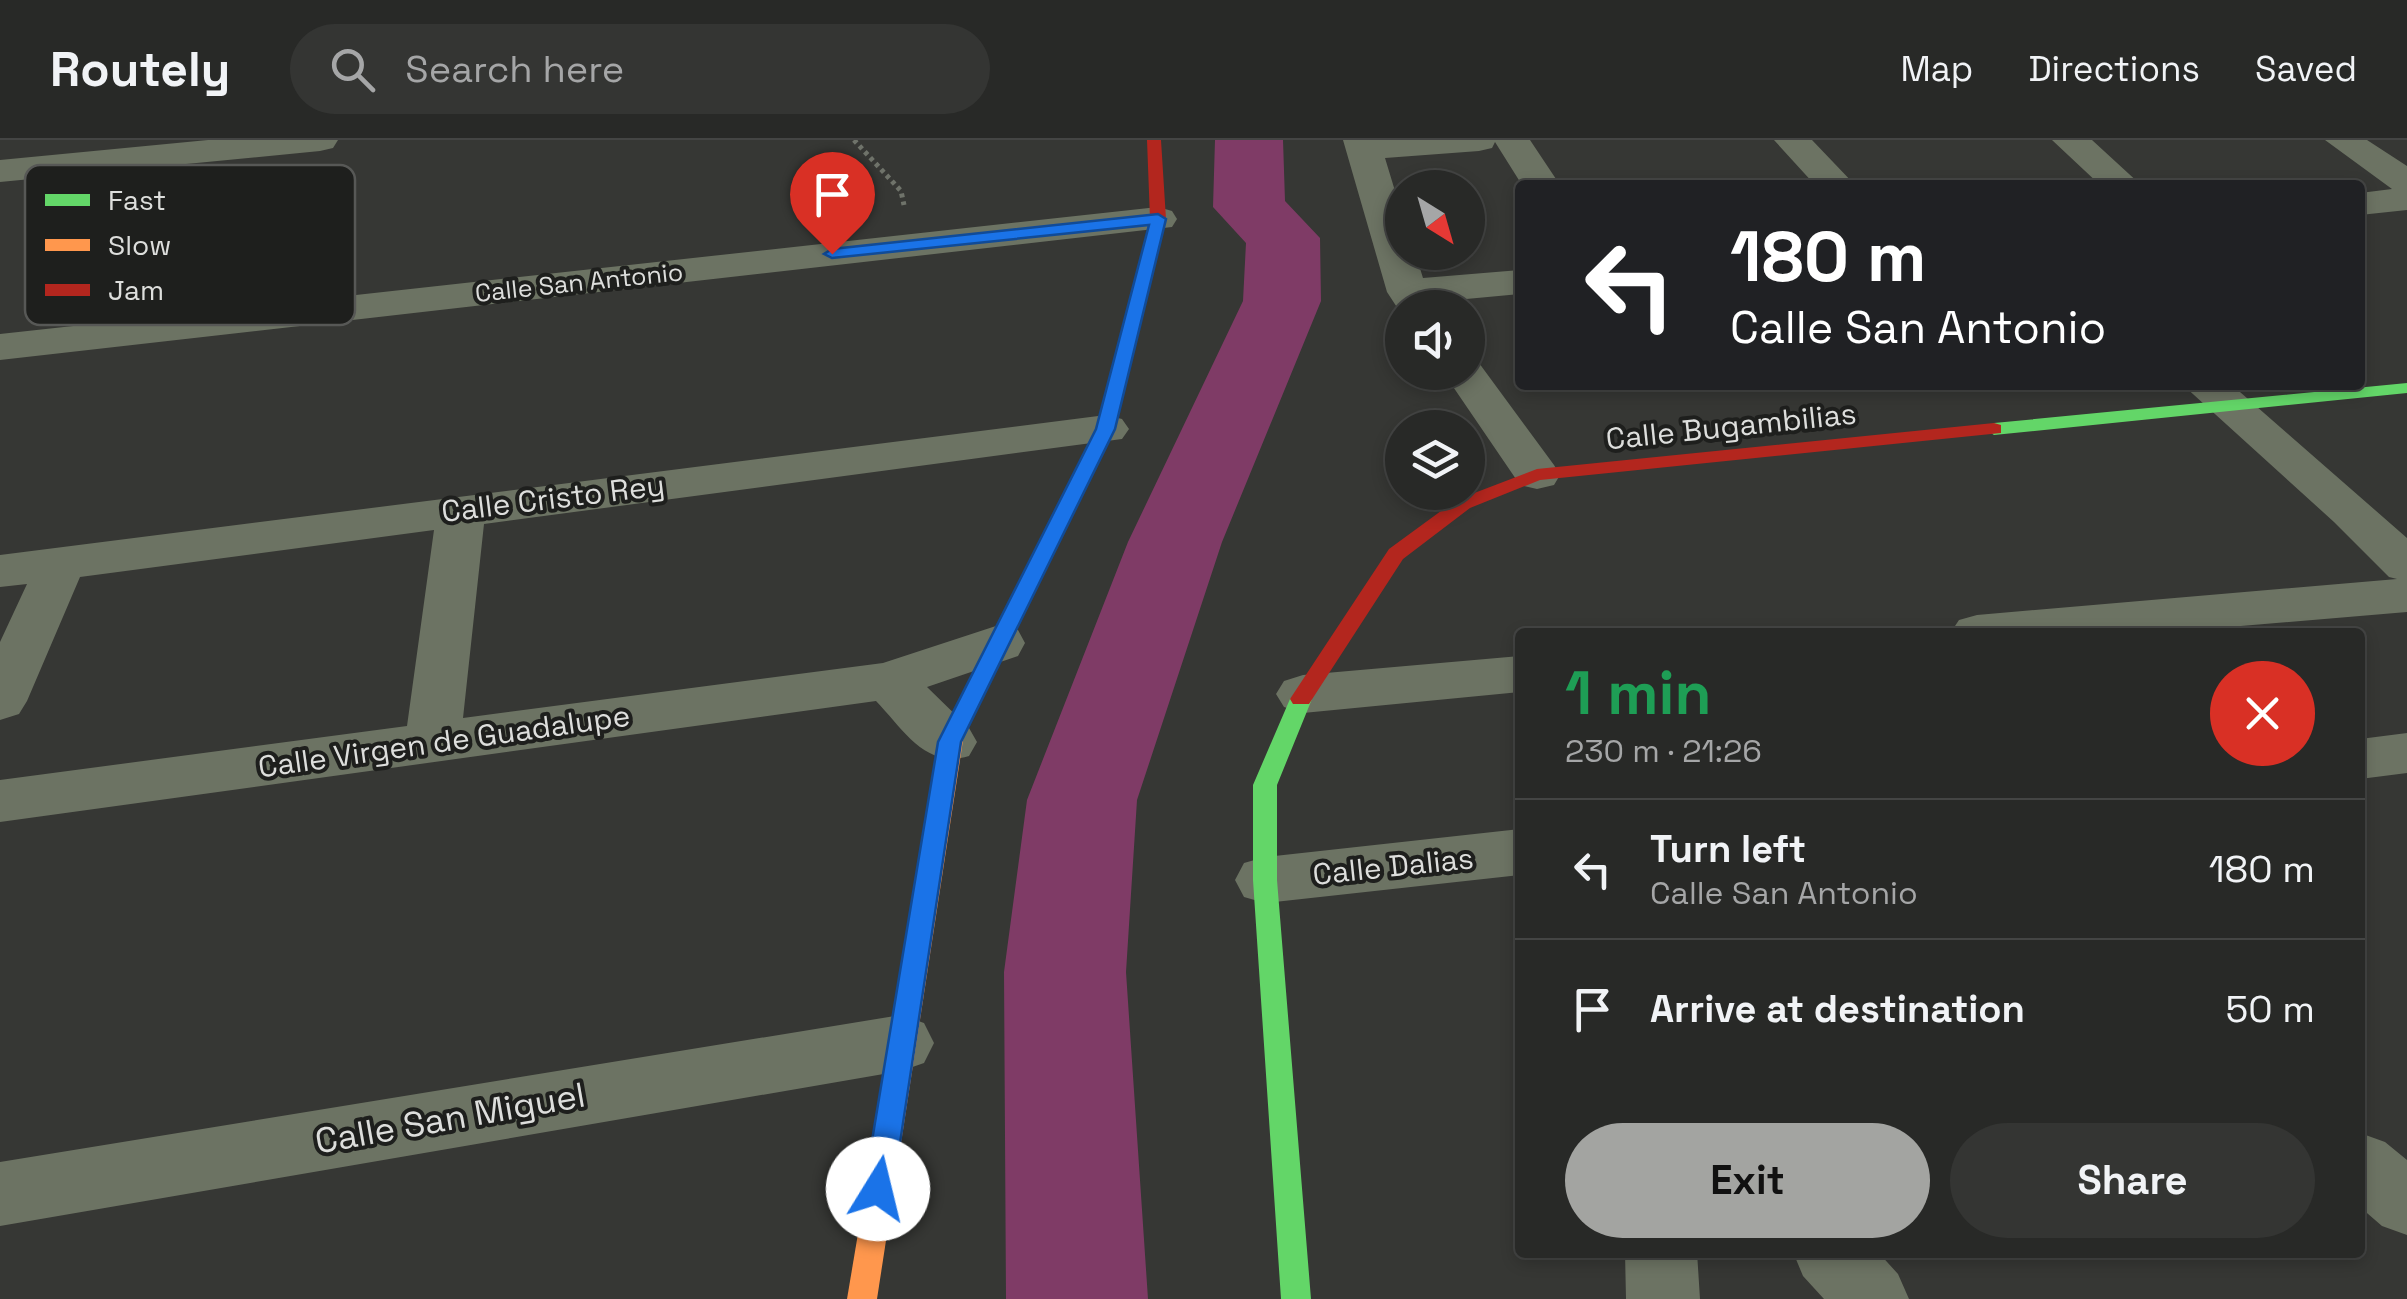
<!DOCTYPE html>
<html lang="en">
<head>
<meta charset="utf-8">
<style>
	:root { --surface:#282927; --page:#343533; --text:#f1f3f6; --muted:#a5a6a7; --line:#444544; --accent:#a3a4a1 }
	body { margin:0; font-family:"Space Grotesk",sans-serif; background:var(--page); color:var(--text); height:100vh; display:flex; flex-direction:column; font-size:38px; white-space:nowrap }
	* { box-sizing:border-box; margin:0 }
	p { font-size:32px; color:var(--muted) }
	.icon { flex:none; width:55px; height:55px; fill:none; stroke:currentColor; stroke-width:2; stroke-linecap:round; stroke-linejoin:round }
	.map { position:relative; flex:1; overflow:hidden }
	.side { position:absolute; left:1515px; top:488px; width:850px; height:630px; display:flex; flex-direction:column; background:var(--surface); border-radius:10px; box-shadow:0 5px 15px #0003,0 0 0 2px var(--line) }
	.side>* { flex:none }
	.top-card { position:absolute; left:1515px; top:40px; width:850px; height:210px; border-radius:10px; box-shadow:0 5px 15px #0003,0 0 0 2px var(--line); background:#202124; color:#fff; overflow:hidden }
	.needle { width:65px; rotate:143deg }
	.fabs { position:absolute; left:1385px; top:30px; display:grid; gap:20px }
	.fabs a { display:grid; place-items:center; width:100px; height:100px; border-radius:50%; background:var(--surface); box-shadow:0 5px 15px #0003,0 0 0 2px var(--line); font-size:50px }
	.pin { position:absolute; display:grid; place-items:center; width:85px; height:85px; color:#fff; margin:-102px -42px; border-radius:50% 50% 50% 0; rotate:-45deg; box-shadow:0 0 10px #0007 }
	.pin .icon { rotate:45deg }
	.me { position:absolute; width:110px; margin:-55px; rotate:9deg; stroke-linejoin:round; filter:drop-shadow(0 0 8px #0008) }
	.turn { display:flex; align-items:center; gap:35px; height:210px; padding:0 50px; font-size:45px }
	.turn .icon { width:130px; height:130px; stroke-width:2.5 }
	.turn b { display:block; font-size:70px; line-height:85px }
	.round { display:grid; place-items:center; flex:none; width:105px; height:105px; border-radius:52px; background:var(--page) }
	.summary { display:flex; align-items:center; justify-content:space-between; height:170px; padding:0 50px }
	h1 { font-size:60px; font-weight:700; line-height:75px; color:#1e9e55 }
	.cta { display:flex; gap:20px; margin-top:auto; padding:20px 50px }
	.cta a { flex:1; height:115px; border-radius:60px; background:var(--accent); color:#111; font-size:40px; font-weight:700; line-height:115px; text-align:center }
	.cta a+a { background:var(--page); color:var(--text) }
	ul { padding:0; list-style:none }
	li { display:flex; align-items:center; gap:30px; height:140px; padding:0 50px; border-top:2px solid var(--line) }
	li div { flex:1 }
	li b { display:block; font-size:38px }
	li em { font-style:normal }
	header { display:flex; align-items:center; gap:60px; box-sizing:border-box; height:140px; padding:0 50px; background:var(--surface); border-bottom:2px solid var(--line) }
	header strong { font-size:48px }
	nav { display:flex; gap:55px; margin-inline-start:auto; font-size:35px }
	.search { width:700px; height:90px; background:var(--page); display:flex; align-items:center; gap:25px; box-sizing:border-box; padding:0 35px; border-radius:55px; color:var(--muted); font-size:38px }
	.map>svg:first-child { display:block }
	.lines { fill:none; stroke-linecap:round; stroke-linejoin:round }
	.river { fill:#7f3b66; fill-rule:evenodd }
	.path { stroke:#6f736a; stroke-width:5; stroke-dasharray:4 4; stroke-linecap:butt }
	.street { fill:#6c7363; fill-rule:evenodd }
	.fast { fill:#63d668; fill-rule:evenodd }
	.slow { fill:#ff974d; fill-rule:evenodd }
	.jam { fill:#b3261e; fill-rule:evenodd }
	.route { fill:#1a73e8; stroke:#114b97; stroke-width:2.5 }
	.labels { text-anchor:middle; dominant-baseline:central; stroke-width:8; stroke-linejoin:round; paint-order:stroke }
	.far-street-label { font-size:25px; fill:#dddedc; stroke:#1e1f1d }
	.street-label { font-size:30px; fill:#dddedc; stroke:#1e1f1d }
	.near-street-label { font-size:35px; fill:#dddedc; stroke:#1e1f1d }
	.key { fill:#1e1f1d; stroke:#575856; stroke-width:2.5 }
	.key-label { font-size:28px; fill:#dddedc }
</style>
</head>
<body>
<header>
<strong>Routely</strong>
<div class="search"><svg class="icon" aria-label="search" viewBox="0 0 24 24"><circle cx="10" cy="10" r="6"/><path d="M15 15l6 6"/></svg>Search here</div>
<nav><a>Map</a><a>Directions</a><a>Saved</a></nav>
</header>
<div class="map">
<svg width="2407" height="1159" viewBox="0 0 2407 1159">
	<rect width="100%" height="100%" fill="#363734"/>
	<g class="lines">
		<path class="river" d="M1215,0H1283L1285,61L1320,98L1321,161L1222,402L1137,660L1126,832L1148,1159H1006L1004,832L1027,660L1128,402L1243,161L1246,103L1213,67Z"/>
		<path class="path" d="M854,0L901,51L904,65"/>
		<path class="street" d="M208,0H338L333,8L320,11L0,42V20Z
			M1343,0H1530L1560,45H1522L1495,2L1492,8L1479,11L1385,18L1402,74V112H1415L1423,138L1520,130V154L1434,162L1438,168H1402V175L1387,152Z
			M1774,0H1812L1855,45H1815Z
			M2052,0H2092L2141,45H2100Z
			M2325,0H2367L2407,26V70L2360,75V53L2392,49Z
			M1158,67L1172,71L1177,79L1172,87L0,220V194Z
			M1468,220L1479,223L1554,325L1560,335L1554,345L1537,349L1520,345L1443,232H1468Z
			M2183,245H2232L2407,398V472L2170,492H1951L1959,480L1977,475L2397,439L2389,437L2334,382Z
			M1106,275L1122,279L1129,289L1122,299L484,384L463,578L883,523L999,485L1018,490L1025,503L1018,516L927,547L969,588L977,602L969,616C925,629 904,590 876,561L0,682V640L407,586L434,390L80,437L27,561L19,574L0,580V502L27,444L0,447V415Z
			M1520,516V552L1303,573L1284,567L1276,554L1284,541L1303,535Z
			M2407,593V633L2360,639V599Z
			M1520,689V735L1265,763L1244,757L1235,740L1244,723L1265,717Z
			M901,875L924,883L934,903L924,923L901,931L0,1086V1022Z
			M2360,993L2385,1002L2407,1020V1095L2382,1086L2360,1067Z
			M1625,1112H1697L1700,1159H1626Z
			M1793,1112H1878L1898,1134L1909,1159H1824L1803,1136Z"/>
		<path class="fast" d="M2407,243V253L1994,295L1985,289L1994,283Z
			M1301,551L1312,559L1277,645V740L1311,1159H1281L1253,740V645L1290,559Z"/>
		<path class="slow" d="M953,586L964,594L877,1159H847L942,594Z"/>
		<path class="jam" d="M1147,0H1161L1166,79L1115,289L964,594L961,600H945L942,594L1097,289L1150,79Z
			M1994,283L2001,285V293L1540,340L1470,368L1403,419L1309,564H1293L1290,559L1389,409L1456,360L1537,329Z"/>
	</g>
	<path class="route" d="M1158,74L1166,79L1115,289L961,602L893,1049L889,1059L878,1063L868,1059L864,1049L938,602L1096,289L1149,85L832,118L824,114L832,109Z"/>
	<g class="labels">
		<g class="far-street-label">
			<text transform="translate(579 142) rotate(-6)">Calle San Antonio</text>
		</g>
		<g class="street-label">
			<text transform="translate(1731 286) rotate(-6)">Calle Bugambilias</text>
			<text transform="translate(553 358) rotate(-7)">Calle Cristo Rey</text>
			<text transform="translate(444 601) rotate(-8)">Calle Virgen de Guadalupe</text>
			<text transform="translate(1393 726) rotate(-6)">Calle Dalias</text>
		</g>
		<g class="near-street-label">
			<text transform="translate(450 978) rotate(-10)">Calle San Miguel</text>
		</g>
	</g>
	<rect x="25" y="25" width="330" height="160" rx="15" class="key"/>
	<rect x="45" y="54" width="45" height="12" fill="#63d668"/>
	<rect x="45" y="99" width="45" height="12" fill="#ff974d"/>
	<rect x="45" y="144" width="45" height="12" fill="#b3261e"/>
	<g class="key-label">
		<text x="108" y="70">Fast</text>
		<text x="108" y="115">Slow</text>
		<text x="108" y="160">Jam</text>
	</g>
</svg>
<div class="fabs">
<a><svg class="needle" viewBox="-14 -14 28 28"><path d="M0-13l5 13h-10z" fill="#e53935"/><path d="M0 13l5-13h-10z" fill="#a5a6a7"/></svg></a>
<a><svg class="icon" aria-label="sound" viewBox="0 0 24 24"><path d="M4 9h4l5-4v14l-5-4H4zM17 9q2 3 0 6"/></svg></a>
<a><svg class="icon" aria-label="layers" viewBox="0 0 24 24"><path d="M12 4l9 5-9 5-9-5zM3 14l9 5 9-5"/></svg></a>
</div>
<div class="pin" style="left:832px;top:114px;background:#d93025"><svg class="icon" aria-label="arrive" viewBox="0 0 24 24"><path d="M6 21V4h12l-3 4 3 4H6"/></svg></div>
<svg class="me" style="left:878px;top:1049px" viewBox="-20 -20 40 40"><circle r="19" fill="#fff"/><path d="M0-13L10 11 0 6-10 11z" fill="#1a73e8"/></svg>
<div class="top-card">
<div class="turn"><svg class="icon" aria-label="left" viewBox="0 0 24 24"><path d="M17 20v-9H6M10 6l-5 5 5 5"/></svg><div><b>180 m</b>Calle San Antonio</div></div>
</div>
<section class="side">
<div class="summary"><div><h1>1 min</h1><p>230 m · 21:26</p></div><a class="round" style="background:#d93025;color:#fff"><svg class="icon" aria-label="close" viewBox="0 0 24 24"><path d="M6 6l12 12M18 6L6 18"/></svg></a></div>
<ul>
<li><svg class="icon" aria-label="left" viewBox="0 0 24 24"><path d="M17 20v-9H6M10 6l-5 5 5 5"/></svg><div><b>Turn left</b><p>Calle San Antonio</p></div><em>180 m</em></li>
<li><svg class="icon" aria-label="arrive" viewBox="0 0 24 24"><path d="M6 21V4h12l-3 4 3 4H6"/></svg><div><b>Arrive at destination</b></div><em>50 m</em></li>
</ul>
<div class="cta"><a>Exit</a><a>Share</a></div>
</section>
</div>
</body>
</html>
